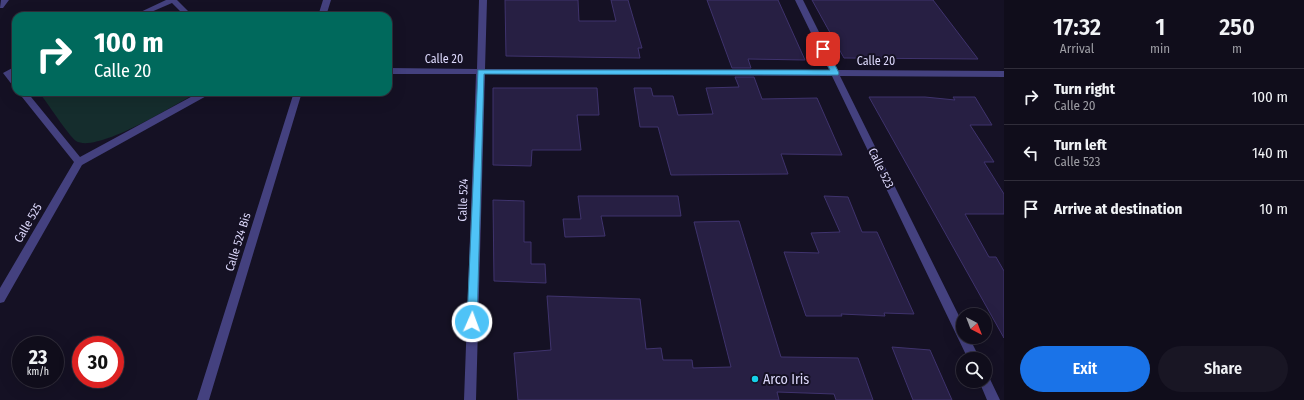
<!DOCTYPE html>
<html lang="en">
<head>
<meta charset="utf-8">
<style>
	:root { --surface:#100d1b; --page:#191624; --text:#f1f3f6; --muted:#9c9ca3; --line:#302d3a; --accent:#1a73e8 }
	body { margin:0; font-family:"Fira Sans Condensed",sans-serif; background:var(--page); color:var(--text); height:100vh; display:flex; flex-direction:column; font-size:15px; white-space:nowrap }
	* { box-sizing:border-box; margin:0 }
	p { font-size:13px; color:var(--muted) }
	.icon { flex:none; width:22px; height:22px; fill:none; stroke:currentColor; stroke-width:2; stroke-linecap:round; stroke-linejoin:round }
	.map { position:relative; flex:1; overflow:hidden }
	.drawer { display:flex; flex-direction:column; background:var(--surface); width:300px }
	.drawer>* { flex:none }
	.top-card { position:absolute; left:12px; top:12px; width:380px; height:84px; border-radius:12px; box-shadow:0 4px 16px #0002,0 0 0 1px var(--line); background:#00695c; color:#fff; overflow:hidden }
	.needle { width:26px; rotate:138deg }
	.tools { position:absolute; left:956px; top:308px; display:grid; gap:8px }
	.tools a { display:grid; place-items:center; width:36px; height:36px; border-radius:50%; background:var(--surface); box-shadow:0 4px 16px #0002,0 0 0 1px var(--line); font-size:20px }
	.speed { position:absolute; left:12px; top:336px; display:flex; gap:8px; font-size:20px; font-weight:700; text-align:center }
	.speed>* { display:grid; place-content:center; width:52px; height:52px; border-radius:50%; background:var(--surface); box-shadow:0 4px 16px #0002,0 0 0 1px var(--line); line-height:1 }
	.speed small { font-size:10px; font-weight:400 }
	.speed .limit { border:6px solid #d22; background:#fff; color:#111 }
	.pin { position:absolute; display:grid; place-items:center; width:34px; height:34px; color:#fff; margin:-17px; border-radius:8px; box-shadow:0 2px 6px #0006 }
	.me { position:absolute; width:44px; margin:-22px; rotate:2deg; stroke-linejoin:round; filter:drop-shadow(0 0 3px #0008) }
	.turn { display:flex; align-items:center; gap:14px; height:84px; padding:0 16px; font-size:18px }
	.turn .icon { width:52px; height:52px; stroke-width:2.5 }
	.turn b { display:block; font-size:28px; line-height:34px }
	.eta { display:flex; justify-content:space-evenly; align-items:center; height:68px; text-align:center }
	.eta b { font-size:24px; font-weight:600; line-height:28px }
	.button { display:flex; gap:8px; margin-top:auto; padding:8px 16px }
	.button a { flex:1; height:46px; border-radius:24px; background:var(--accent); color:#fff; font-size:16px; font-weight:600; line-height:46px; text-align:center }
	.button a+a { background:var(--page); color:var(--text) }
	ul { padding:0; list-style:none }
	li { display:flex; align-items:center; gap:12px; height:56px; padding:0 16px; border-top:1px solid var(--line) }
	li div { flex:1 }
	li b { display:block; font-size:15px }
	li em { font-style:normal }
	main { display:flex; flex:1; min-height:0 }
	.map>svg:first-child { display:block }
	.green { fill:#152d2d }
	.building { fill:#271f43; stroke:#3f336d }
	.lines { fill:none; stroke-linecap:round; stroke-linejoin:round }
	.minor { fill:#44417f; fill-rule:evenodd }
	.route { fill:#4fc3f7; stroke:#337fa1 }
	.poi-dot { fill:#16d1e9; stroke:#151124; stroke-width:1.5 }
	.labels { text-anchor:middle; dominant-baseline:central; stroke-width:4; stroke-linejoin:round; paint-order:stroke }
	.street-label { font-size:12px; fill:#dcd8fb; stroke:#151124 }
	.near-poi-label { font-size:14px; fill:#dcd8fb; stroke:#151124; text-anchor:start }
</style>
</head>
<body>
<main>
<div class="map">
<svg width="1004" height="400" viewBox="0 0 1004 400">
	<rect width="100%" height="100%" fill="#151124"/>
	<path class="green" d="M39,92H198C176,104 97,154 76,141C69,136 46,101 39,92Z"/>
	<path class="building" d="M505,0H578L579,21H616L611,0H628L642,48H638L640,58L506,56Z
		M707,0H778L805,60L748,59L751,68H732Z
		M812,0H933L978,59L844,58Z
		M735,77H754L762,99L817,98L842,155L781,154L788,174L671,175L658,127H640L634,88H651L653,96H673L678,115L713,114L706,88L739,87Z
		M493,88H597L599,115H577L581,150H532L531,166L493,165Z
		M869,97H925L955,100L953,97H975L992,125H970L994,162H984L1004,194V214H965L989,257H996L1004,271V338Z
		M578,196H678L681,216H601L605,236L565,237L563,219H581Z
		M824,196L848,197L862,232H877L914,314L884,313L885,316L841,314L842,316H806L784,252L819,253L811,233L840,232Z
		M493,200L524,201V242H531V264H545L546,283L494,281Z
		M739,221L781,357L858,358L873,400H836L834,394L777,392L779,400H518L514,353L551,350L547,296L640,299L646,349L661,348L663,360H692L693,368L731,367L694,222Z
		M892,347L930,350L952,400H913Z"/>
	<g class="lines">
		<path class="minor" d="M1,0H9L3,8H0Z
			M166,0H177L193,16H185L172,3L142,16H132Z
			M323,0H331L326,16H318Z
			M479,0H487L485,69L829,70L795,0H803L838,70L1004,71V77L840,76L963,324V337H969L980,359H968L832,76L485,74L476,400H464L476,74H388V68L477,69Z
			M16,66V72L12,74L16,78V87L13,86L3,73Z
			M18,92H27L80,157L200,92H211L210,94L82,165L4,302L0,303V288L74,162Z
			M294,92H302L209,400H197Z
			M985,375L989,377L1000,400H987L979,381H985Z"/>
	</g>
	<path class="route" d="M823,46L827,49L839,73L838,75L484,74L477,322L476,325L472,327L468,325L467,322L478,70H830L819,49Z"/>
	<circle class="poi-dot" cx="755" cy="379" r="4"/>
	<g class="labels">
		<g class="street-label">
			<text x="444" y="59">Calle 20</text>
			<text x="876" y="61">Calle 20</text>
			<text transform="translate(881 168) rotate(64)">Calle 523</text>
			<text transform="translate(463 200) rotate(-88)">Calle 524</text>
			<text transform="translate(28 223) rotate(-60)">Calle 525</text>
			<text transform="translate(238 242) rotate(-73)">Calle 524 Bis</text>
		</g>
		<g class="near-poi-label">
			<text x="763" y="379">Arco Iris</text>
		</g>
	</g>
</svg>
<div class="tools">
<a><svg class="needle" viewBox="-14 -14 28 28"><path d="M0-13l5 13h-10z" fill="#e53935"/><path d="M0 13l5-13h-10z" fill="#9c9ca3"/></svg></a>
<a><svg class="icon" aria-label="search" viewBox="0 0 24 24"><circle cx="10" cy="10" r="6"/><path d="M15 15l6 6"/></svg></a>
</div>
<div class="speed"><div>23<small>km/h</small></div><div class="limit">30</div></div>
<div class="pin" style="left:823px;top:49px;background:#d93025"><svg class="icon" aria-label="arrive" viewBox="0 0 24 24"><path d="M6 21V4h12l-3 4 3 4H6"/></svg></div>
<svg class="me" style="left:472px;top:322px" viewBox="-20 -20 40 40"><circle r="17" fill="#4fc3f7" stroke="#fff" stroke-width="3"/><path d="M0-11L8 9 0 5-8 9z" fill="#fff"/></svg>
<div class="top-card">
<div class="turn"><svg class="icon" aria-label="right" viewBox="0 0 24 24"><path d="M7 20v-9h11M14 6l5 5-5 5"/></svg><div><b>100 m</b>Calle 20</div></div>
</div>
</div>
<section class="drawer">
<div class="eta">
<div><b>17:32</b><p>Arrival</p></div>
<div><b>1</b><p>min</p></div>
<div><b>250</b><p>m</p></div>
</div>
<ul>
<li><svg class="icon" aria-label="right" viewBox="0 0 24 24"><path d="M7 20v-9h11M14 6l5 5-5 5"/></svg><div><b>Turn right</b><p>Calle 20</p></div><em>100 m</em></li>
<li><svg class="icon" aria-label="left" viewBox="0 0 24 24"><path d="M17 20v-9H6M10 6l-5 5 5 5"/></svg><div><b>Turn left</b><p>Calle 523</p></div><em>140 m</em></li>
<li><svg class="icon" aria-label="arrive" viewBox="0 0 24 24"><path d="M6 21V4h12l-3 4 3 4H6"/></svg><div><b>Arrive at destination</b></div><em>10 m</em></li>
</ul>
<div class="button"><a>Exit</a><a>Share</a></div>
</section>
</main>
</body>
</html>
